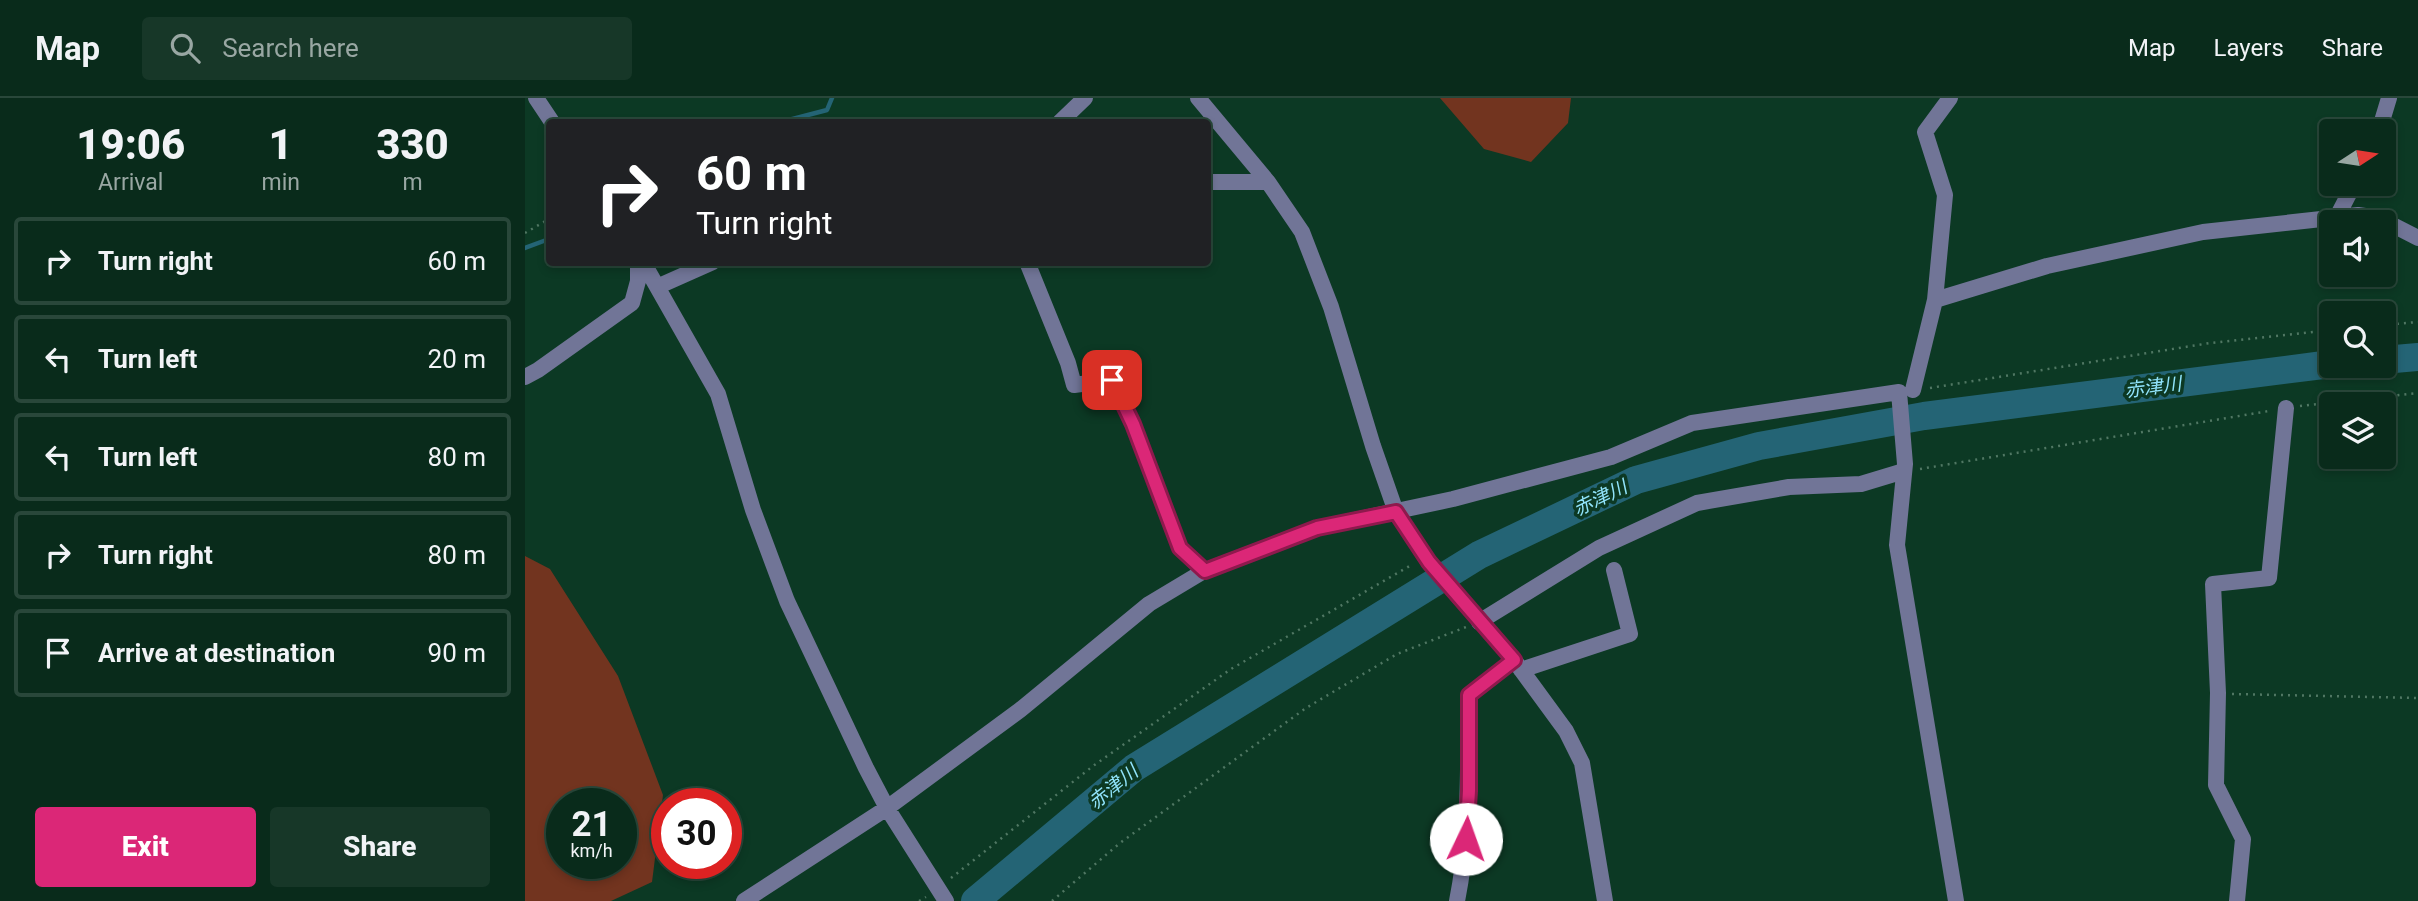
<!DOCTYPE html>
<html lang="en">
<head>
<meta charset="utf-8">
<style>
	:root { --surface:#092b1b; --page:#173728; --text:#f1f3f6; --muted:#99a7a3; --line:#29473a; --accent:#db2777 }
	body { margin:0; font-family:Roboto,"Noto Sans JP",sans-serif; background:var(--page); color:var(--text); height:100vh; display:flex; flex-direction:column; font-size:26px; white-space:nowrap }
	* { box-sizing:border-box; margin:0 }
	p { font-size:23px; color:var(--muted) }
	.icon { flex:none; width:38px; height:38px; fill:none; stroke:currentColor; stroke-width:2; stroke-linecap:round; stroke-linejoin:round }
	.map { position:relative; flex:1; overflow:hidden }
	.drawer { display:flex; flex-direction:column; background:var(--surface); width:525px }
	.drawer>* { flex:none }
	.top-card { position:absolute; left:21px; top:21px; width:665px; height:147px; border-radius:7px; box-shadow:0 4px 10px #0003,0 0 0 2px var(--line); background:#202124; color:#fff; overflow:hidden }
	.needle { width:46px; rotate:78deg }
	.buttons { position:absolute; left:1794px; top:21px; display:grid; gap:14px }
	.buttons a { display:grid; place-items:center; width:77px; height:77px; border-radius:7px; background:var(--surface); box-shadow:0 4px 10px #0003,0 0 0 2px var(--line); font-size:35px }
	.speed { position:absolute; left:21px; top:690px; display:flex; gap:14px; font-size:35px; font-weight:700; text-align:center }
	.speed>* { display:grid; place-content:center; width:91px; height:91px; border-radius:50%; background:var(--surface); box-shadow:0 4px 10px #0003,0 0 0 2px var(--line); line-height:1 }
	.speed small { font-size:18px; font-weight:400 }
	.speed .limit { border:10px solid #d22; background:#fff; color:#111 }
	.pin { position:absolute; display:grid; place-items:center; width:60px; height:60px; color:#fff; margin:-30px; border-radius:14px; box-shadow:0 4px 10px #0006 }
	.me { position:absolute; width:77px; margin:-38px; rotate:3deg; stroke-linejoin:round; filter:drop-shadow(0 0 5px #0008) }
	.turn { display:flex; align-items:center; gap:24px; height:147px; padding:0 35px; font-size:32px }
	.turn .icon { width:91px; height:91px; stroke-width:2.5 }
	.turn b { display:block; font-size:49px; line-height:60px }
	.eta { display:flex; justify-content:space-evenly; align-items:center; height:119px; text-align:center }
	.eta b { font-size:42px; font-weight:800; line-height:49px }
	.cta { display:flex; gap:14px; margin-top:auto; padding:14px 35px }
	.cta a { flex:1; height:80px; border-radius:7px; background:var(--accent); color:#fff; font-size:28px; font-weight:800; line-height:80px; text-align:center }
	.cta a+a { background:var(--page); color:var(--text) }
	ul { padding:0; list-style:none }
	li { display:flex; align-items:center; gap:21px; height:88px; margin:0 14px 10px; padding:0 21px; border:4px solid var(--line); border-radius:7px }
	li div { flex:1 }
	li b { display:block; font-size:26px }
	li em { font-style:normal }
	header { display:flex; align-items:center; gap:42px; box-sizing:border-box; height:98px; padding:0 35px; background:var(--surface); border-bottom:2px solid var(--line) }
	header strong { font-size:33px }
	nav { display:flex; gap:38px; margin-inline-start:auto; font-size:24px }
	.search { width:490px; height:63px; background:var(--page); display:flex; align-items:center; gap:18px; box-sizing:border-box; padding:0 24px; border-radius:7px; color:var(--muted); font-size:26px }
	main { display:flex; flex:1; min-height:0 }
	.map>svg:first-child { display:block }
	.green { fill:#72341f; fill-rule:evenodd }
	.lines { fill:none; stroke-linecap:round; stroke-linejoin:round }
	.stream { stroke:#246475; stroke-width:4.5 }
	.river { stroke:#246475; stroke-width:28 }
	.path { stroke:#507763; stroke-width:2.5; stroke-dasharray:2 5; stroke-linecap:butt }
	.minor { stroke:#717597; stroke-width:16 }
	.route-casing { stroke:#8e194d; stroke-width:18 }
	.route { stroke:#db2777; stroke-width:12 }
	.labels { text-anchor:middle; dominant-baseline:central; stroke-width:7; stroke-linejoin:round; paint-order:stroke }
	.water-label { font-size:19px; font-style:italic; fill:#91e4fc; stroke:#0c3924 }
</style>
</head>
<body>
<header>
<strong>Map</strong>
<div class="search"><svg class="icon" aria-label="search" viewBox="0 0 24 24"><circle cx="10" cy="10" r="6"/><path d="M15 15l6 6"/></svg>Search here</div>
<nav><a>Map</a><a>Layers</a><a>Share</a></nav>
</header>
<main>
<section class="drawer">
<div class="eta">
<div><b>19:06</b><p>Arrival</p></div>
<div><b>1</b><p>min</p></div>
<div><b>330</b><p>m</p></div>
</div>
<ul>
<li><svg class="icon" aria-label="right" viewBox="0 0 24 24"><path d="M7 20v-9h11M14 6l5 5-5 5"/></svg><div><b>Turn right</b></div><em>60 m</em></li>
<li><svg class="icon" aria-label="left" viewBox="0 0 24 24"><path d="M17 20v-9H6M10 6l-5 5 5 5"/></svg><div><b>Turn left</b></div><em>20 m</em></li>
<li><svg class="icon" aria-label="left" viewBox="0 0 24 24"><path d="M17 20v-9H6M10 6l-5 5 5 5"/></svg><div><b>Turn left</b></div><em>80 m</em></li>
<li><svg class="icon" aria-label="right" viewBox="0 0 24 24"><path d="M7 20v-9h11M14 6l5 5-5 5"/></svg><div><b>Turn right</b></div><em>80 m</em></li>
<li><svg class="icon" aria-label="arrive" viewBox="0 0 24 24"><path d="M6 21V4h12l-3 4 3 4H6"/></svg><div><b>Arrive at destination</b></div><em>90 m</em></li>
</ul>
<div class="cta"><a>Exit</a><a>Share</a></div>
</section>
<div class="map">
<svg width="1893" height="803" viewBox="0 0 1893 803">
	<rect width="100%" height="100%" fill="#0c3924"/>
	<path class="green" d="M915,0H1046L1043,25L1006,64L959,51Z
		M0,458L25,471L93,578L138,697L127,784L86,803H0ZM37,705H96V765H37Z"/>
	<g class="lines">
		<path class="stream" d="M256,24L302,12L307,0
			M0,150L24,141"/>
		<path class="river" d="M1858,262L1893,259
			M450,803L609,670L954,457L1111,382L1234,348L1399,318L1806,266"/>
		<path class="path" d="M0,135L24,121
			M1858,227L1893,224
			M1405,290L1685,245L1806,232
			M1775,308L1893,295
			M1395,371L1744,313
			M1707,596L1893,600
			M426,780L568,668L706,571L888,466
			M394,803L401,799
			M527,803L595,745L781,610L872,556L941,529"/>
		<path class="minor" d="M11,0L27,24
			M673,0L743,84L777,134L806,209L848,348L871,414L904,465L989,562L1041,633L1057,665L1080,803
			M535,24L560,0
			M1854,33L1864,0
			M682,84H743
			M1813,117L1829,86
			M118,164L193,296L228,412L262,503L341,670L362,710L421,803
			M502,164L543,265L549,287L587,282L608,326L655,450L679,473
			M134,188L188,164
			M1410,202L1522,168L1678,134L1833,117L1854,120L1893,140
			M0,279L13,272L107,205L113,183V164
			M1388,292L1410,202L1420,97L1400,34L1425,0
			M954,524L1074,450L1172,405L1264,389L1336,386L1379,373
			M996,572L1105,536L1089,472
			M219,803L362,710L495,612L624,506L679,473L792,430L928,401L1086,359L1167,325L1374,294L1380,366L1372,447L1431,803
			M932,803C946,734 942,666 944,597L989,562
			M1712,803L1718,741L1691,687L1693,595L1688,486L1744,480L1761,310"/>
	</g>
	<g class="lines">
		<defs>
			<path id="route" d="M587,282L608,326L655,450L680,473L792,430L871,414L904,464L989,562L944,597V693L941,741"/>
		</defs>
		<use href="#route" class="route-casing"/>
		<use href="#route" class="route"/>
	</g>
	<g class="labels">
		<g class="water-label">
			<text transform="translate(1628 289) rotate(-7)">赤津川</text>
			<text transform="translate(1075 400) rotate(-26)">赤津川</text>
			<text transform="translate(588 689) rotate(-39)">赤津川</text>
		</g>
	</g>
</svg>
<div class="buttons">
<a><svg class="needle" viewBox="-14 -14 28 28"><path d="M0-13l5 13h-10z" fill="#e53935"/><path d="M0 13l5-13h-10z" fill="#99a7a3"/></svg></a>
<a><svg class="icon" aria-label="sound" viewBox="0 0 24 24"><path d="M4 9h4l5-4v14l-5-4H4zM17 9q2 3 0 6"/></svg></a>
<a><svg class="icon" aria-label="search" viewBox="0 0 24 24"><circle cx="10" cy="10" r="6"/><path d="M15 15l6 6"/></svg></a>
<a><svg class="icon" aria-label="layers" viewBox="0 0 24 24"><path d="M12 4l9 5-9 5-9-5zM3 14l9 5 9-5"/></svg></a>
</div>
<div class="speed"><div>21<small>km/h</small></div><div class="limit">30</div></div>
<div class="pin" style="left:587px;top:282px;background:#d93025"><svg class="icon" aria-label="arrive" viewBox="0 0 24 24"><path d="M6 21V4h12l-3 4 3 4H6"/></svg></div>
<svg class="me" style="left:941px;top:741px" viewBox="-20 -20 40 40"><circle r="19" fill="#fff"/><path d="M0-13L10 11 0 6-10 11z" fill="#db2777"/></svg>
<div class="top-card">
<div class="turn"><svg class="icon" aria-label="right" viewBox="0 0 24 24"><path d="M7 20v-9h11M14 6l5 5-5 5"/></svg><div><b>60 m</b>Turn right</div></div>
</div>
</div>
</main>
</body>
</html>
